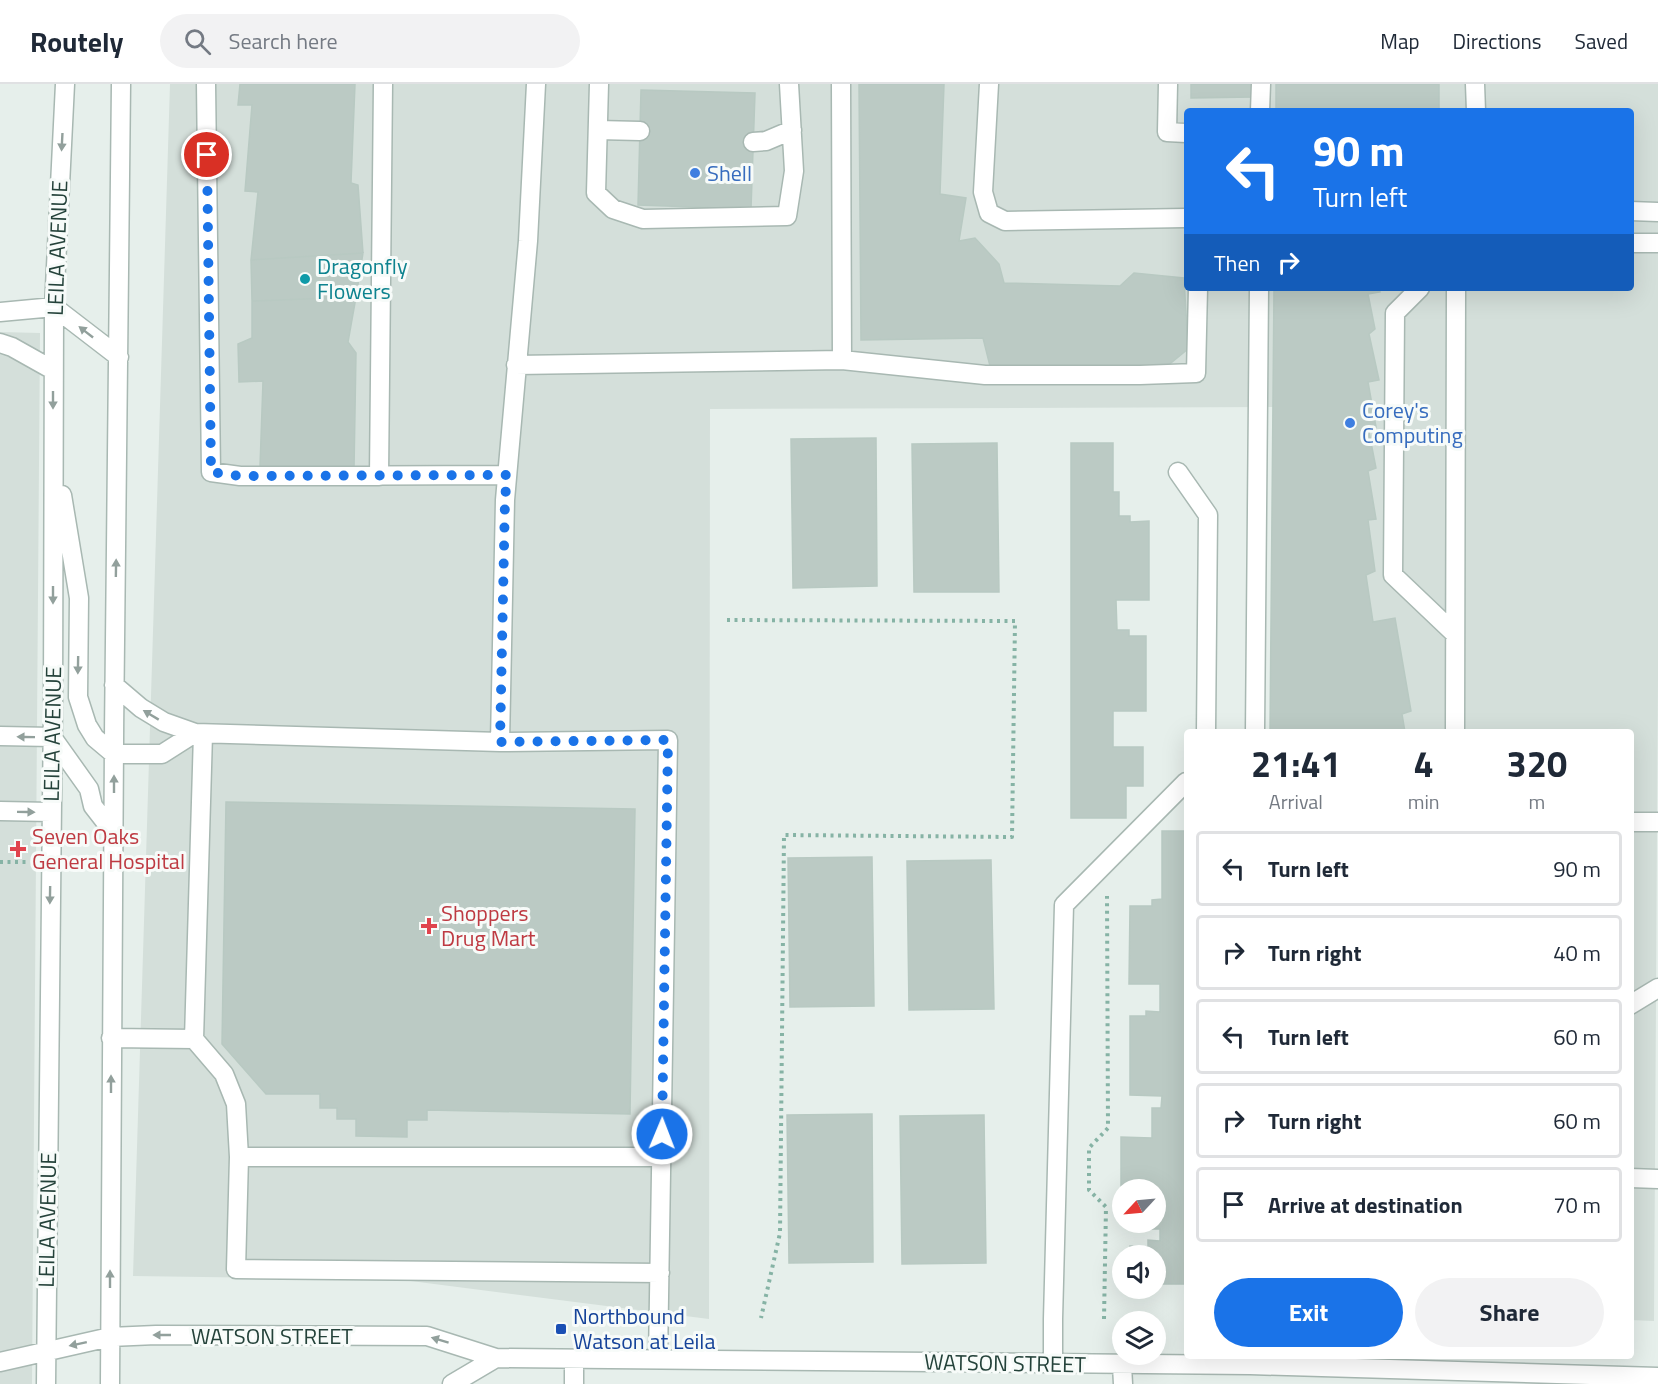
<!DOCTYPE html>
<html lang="en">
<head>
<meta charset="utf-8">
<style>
	:root { --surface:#fff; --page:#f2f2f3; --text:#1f2937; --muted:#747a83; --line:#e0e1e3; --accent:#1a73e8 }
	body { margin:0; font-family:"Titillium Web",sans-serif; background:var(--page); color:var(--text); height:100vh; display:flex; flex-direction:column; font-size:22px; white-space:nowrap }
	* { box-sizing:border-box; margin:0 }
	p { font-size:20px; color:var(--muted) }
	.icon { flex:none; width:33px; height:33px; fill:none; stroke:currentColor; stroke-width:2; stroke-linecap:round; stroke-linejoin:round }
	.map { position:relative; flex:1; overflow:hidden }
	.side { position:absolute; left:1184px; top:645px; width:450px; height:630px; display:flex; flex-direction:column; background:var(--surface); border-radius:6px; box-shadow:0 6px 24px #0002 }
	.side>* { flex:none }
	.banner { position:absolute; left:1184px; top:24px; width:450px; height:183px; border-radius:6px; box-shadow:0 6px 24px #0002; background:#1a73e8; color:#fff; overflow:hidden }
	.needle { width:39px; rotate:244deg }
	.tools { position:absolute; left:1112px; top:1095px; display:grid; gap:12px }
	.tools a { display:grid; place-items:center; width:54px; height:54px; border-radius:50%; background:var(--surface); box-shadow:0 6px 24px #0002; font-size:30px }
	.pin { position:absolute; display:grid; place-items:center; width:51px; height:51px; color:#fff; margin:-26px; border:3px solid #fff; border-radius:50%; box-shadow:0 2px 6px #0007 }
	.me { position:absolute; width:66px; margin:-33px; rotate:1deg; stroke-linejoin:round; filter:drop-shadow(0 0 4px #0008) }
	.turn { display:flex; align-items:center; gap:21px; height:126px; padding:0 30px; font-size:27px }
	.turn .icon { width:78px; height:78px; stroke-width:2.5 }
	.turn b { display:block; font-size:42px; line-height:51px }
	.then { display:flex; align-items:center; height:57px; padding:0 30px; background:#0003; gap:12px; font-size:22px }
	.eta { display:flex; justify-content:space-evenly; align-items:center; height:102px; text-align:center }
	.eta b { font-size:36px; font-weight:700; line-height:42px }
	.button { display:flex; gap:12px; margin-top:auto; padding:12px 30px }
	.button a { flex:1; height:69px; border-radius:36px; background:var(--accent); color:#fff; font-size:24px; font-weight:700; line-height:69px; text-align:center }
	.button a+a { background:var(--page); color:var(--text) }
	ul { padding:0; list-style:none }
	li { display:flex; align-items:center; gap:18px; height:75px; margin:0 12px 9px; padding:0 18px; border:3px solid var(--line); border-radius:6px }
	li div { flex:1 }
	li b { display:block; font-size:22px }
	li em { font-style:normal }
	header { display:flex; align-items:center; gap:36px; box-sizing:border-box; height:84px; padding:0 30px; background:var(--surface); border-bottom:2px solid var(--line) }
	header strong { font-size:28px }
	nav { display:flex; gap:33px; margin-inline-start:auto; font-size:21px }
	.search { width:420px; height:54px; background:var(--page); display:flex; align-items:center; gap:15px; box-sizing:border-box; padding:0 21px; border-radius:33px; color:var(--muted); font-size:22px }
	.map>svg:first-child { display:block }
	.built { fill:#d4dfda; fill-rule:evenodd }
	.building { fill:#bbcac4; stroke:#b8c9c2; stroke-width:1.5 }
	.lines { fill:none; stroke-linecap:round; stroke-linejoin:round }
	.minor-casing { stroke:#a8b8b2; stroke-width:21 }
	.path { stroke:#86b3a5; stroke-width:4; stroke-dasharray:3 4.5; stroke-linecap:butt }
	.minor { stroke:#fff; stroke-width:18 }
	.oneway { fill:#92a09c }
	.route { stroke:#1a73e8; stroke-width:10; stroke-dasharray:0 18 }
	.shop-dot { fill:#3f7fe0; stroke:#f7fbf9; stroke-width:2 }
	.culture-dot { fill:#0f9aa8; stroke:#f7fbf9; stroke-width:2 }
	.health-dot { fill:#e0444e; stroke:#f7fbf9; stroke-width:2 }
	.transit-dot { fill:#1a4fb4; stroke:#f7fbf9; stroke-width:2 }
	.labels { text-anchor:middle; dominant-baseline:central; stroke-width:6; stroke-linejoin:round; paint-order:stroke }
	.shop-label { font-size:22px; fill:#366cbe; stroke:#f7fbf9; text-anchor:start }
	.street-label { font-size:22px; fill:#24423a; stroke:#f7fbf9 }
	.culture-label { font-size:22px; fill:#0d838f; stroke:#f7fbf9; text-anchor:start }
	.health-label { font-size:22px; fill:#be3a42; stroke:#f7fbf9; text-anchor:start }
	.transit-label { font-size:22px; fill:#164399; stroke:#f7fbf9; text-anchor:start }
</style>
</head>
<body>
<header>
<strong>Routely</strong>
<div class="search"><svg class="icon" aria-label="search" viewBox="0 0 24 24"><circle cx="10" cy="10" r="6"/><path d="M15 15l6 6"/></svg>Search here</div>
<nav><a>Map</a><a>Directions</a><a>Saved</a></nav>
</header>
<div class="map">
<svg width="1658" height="1300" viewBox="0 0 1658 1300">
	<rect width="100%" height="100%" fill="#e6efeb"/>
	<path class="built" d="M170,0H1658V593L1654,1237L1630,1236V648H1276L1277,323L710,325L709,1235L403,1196L133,1192ZM1186,27H1630V204H1186Z
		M0,248L40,249L32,1300H0Z"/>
	<path class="building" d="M240,0H355L351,99L358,101L363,169L251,176L258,108L245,107L252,21H238Z
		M859,0H944L940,110L966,114L959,157L975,154L999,180L1004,199L1120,202L1134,189L1184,194L1188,265L1166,283L990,282L983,254L861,256Z
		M1191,0H1253V13L1191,14Z
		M1276,0H1439V27H1276Z
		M641,6L755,9L751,125L638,121Z
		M363,169L356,213L252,217L251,176Z
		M1274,204H1379L1380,208L1368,210L1375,245L1369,250L1379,296L1368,298L1376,343H1368L1376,384L1368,387L1376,435L1368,436L1375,487L1366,491L1373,538L1395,534L1411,627L1402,630L1405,648H1270Z
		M356,213L348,258L356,269L354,386L260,383L263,297L239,298L238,260L252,254V217Z
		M876,354L877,502L793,504L791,355Z
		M997,359L999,508H914L912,360Z
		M1071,359H1113V408H1119V432H1130V438L1149,437V516H1116L1117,546H1129V552H1146V627H1113V663H1143V702H1126V734H1071Z
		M226,718L635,725L630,1030L427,1026V1036H407V1053L356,1052V1035H337V1024H320V1010H266L222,960Z
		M1162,747H1186V1200H1155V1172H1130V1162L1148,1163V1156L1160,1157V1145H1152V1138H1155V1106H1122V1118H1121V1053L1152,1054V1024H1161L1162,1012L1130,1011V932H1146V927L1160,928V900H1129L1130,822H1152V816L1162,815Z
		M872,773L874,922L790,923L788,774Z
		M991,776L994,925L909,926L907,777Z
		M872,1030L873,1178L789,1179L787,1031Z
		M984,1031L986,1179L902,1180L900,1032Z"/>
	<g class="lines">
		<defs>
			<path id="minor" d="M206,0L211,388L240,392L507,391
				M599,0L596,109L613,125L643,135L787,132L794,87L789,0
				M841,0L842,276L985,291H1140L1196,289L1198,204
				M989,0L983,108L989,129L1005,137L1186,134
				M1168,0L1167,48L1186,49
				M1475,0L1476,27
				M1260,27L1261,0
				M598,46L640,47
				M753,58L766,57L792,46
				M1630,127L1658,128
				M1630,159H1658
				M1420,204L1395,229L1393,491L1455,550
				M0,228L54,223L119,273
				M0,259L12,263L53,286
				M516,281L842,276
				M1178,388L1208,431L1206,648
				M379,392L383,0
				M62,411L79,514L78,613L87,641L95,654L114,670H162L195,649
				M114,601L141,624L164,638L195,649L500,658L505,416L528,157L536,0
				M1255,648L1259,204
				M1455,648L1456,204
				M0,652L52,653L89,705L93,722L114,749
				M500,658L668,656L658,1275
				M0,727L51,728
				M1630,738H1658
				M1630,921L1658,904
				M111,954L194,955L203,650
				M194,955L224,990L236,1020L239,1073H661
				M239,1073L236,1185L660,1189
				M1630,1094L1658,1095
				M574,1275V1300
				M0,1278L110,1253L156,1251L427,1252L496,1274L1250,1281L1658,1293
				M1053,1280V1235L1064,821L1186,698
				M1122,1281L1123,1300
				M46,1300L53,621L54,223L65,0
				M110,1300C110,867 117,433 121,0
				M452,1300L496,1274"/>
		</defs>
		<use href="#minor" class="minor-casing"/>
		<path class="path" d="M727,536L1015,537L1012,753L784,751L780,1149L761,1234
			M135,774H161
			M0,778H29
			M1104,1235L1106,1123L1089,1106V1064L1108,1044L1107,812"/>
		<use href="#minor" class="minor"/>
	</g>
	<defs><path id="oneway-solid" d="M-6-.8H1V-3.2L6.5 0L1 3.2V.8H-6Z" transform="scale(1.5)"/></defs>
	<g class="oneway">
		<use href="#oneway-solid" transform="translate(62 58) rotate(93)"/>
		<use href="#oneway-solid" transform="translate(86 248) rotate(-142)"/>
		<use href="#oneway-solid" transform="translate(53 316) rotate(90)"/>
		<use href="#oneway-solid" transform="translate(116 484) rotate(-89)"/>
		<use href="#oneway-solid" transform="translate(53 511) rotate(90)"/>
		<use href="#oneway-solid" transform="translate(78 581) rotate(91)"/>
		<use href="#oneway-solid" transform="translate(151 631) rotate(-149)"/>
		<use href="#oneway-solid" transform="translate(26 653) rotate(-179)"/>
		<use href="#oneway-solid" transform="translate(114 700) rotate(-90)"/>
		<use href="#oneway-solid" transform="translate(26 728) rotate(1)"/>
		<use href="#oneway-solid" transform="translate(50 811) rotate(91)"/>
		<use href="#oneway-solid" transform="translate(111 1000) rotate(-90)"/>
		<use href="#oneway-solid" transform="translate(110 1195) rotate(-90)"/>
		<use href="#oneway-solid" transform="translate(162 1251) rotate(180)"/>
		<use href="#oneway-solid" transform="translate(440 1256) rotate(-163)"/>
		<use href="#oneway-solid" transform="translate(78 1260) rotate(168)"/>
	</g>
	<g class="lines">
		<path class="route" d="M207,71L211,388L240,392L507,391L505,416L500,658L668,656L662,1050"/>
	</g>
	<g class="shop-dot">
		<circle cx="695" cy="89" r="6"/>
		<circle cx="1350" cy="339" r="6"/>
	</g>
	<circle class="culture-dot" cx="305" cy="195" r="6"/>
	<g class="health-dot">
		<path d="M15 756h6v6h6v6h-6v6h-6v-6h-6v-6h6z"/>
		<path d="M426 833h6v6h6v6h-6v6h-6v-6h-6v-6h6z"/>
	</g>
	<rect class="transit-dot" x="555" y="1239" width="12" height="12" rx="3"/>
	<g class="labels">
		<g class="shop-label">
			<text x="707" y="89">Shell</text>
			<text x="1362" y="326">Corey's<tspan x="1362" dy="25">Computing</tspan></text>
		</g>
		<g class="street-label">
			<text transform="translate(57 164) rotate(-88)">LEILA AVENUE</text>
			<text transform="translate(52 650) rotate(-89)">LEILA AVENUE</text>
			<text transform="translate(47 1136) rotate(-89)">LEILA AVENUE</text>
			<text x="272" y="1252">WATSON STREET</text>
			<text transform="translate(1005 1279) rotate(1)">WATSON STREET</text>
		</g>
		<g class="culture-label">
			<text x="317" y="182">Dragonfly<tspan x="317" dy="25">Flowers</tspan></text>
		</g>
		<g class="health-label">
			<text x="32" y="752">Seven Oaks<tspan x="32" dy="25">General Hospital</tspan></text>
			<text x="441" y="829">Shoppers<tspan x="441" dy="25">Drug Mart</tspan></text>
		</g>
		<g class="transit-label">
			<text x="573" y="1232">Northbound<tspan x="573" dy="25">Watson at Leila</tspan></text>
		</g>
	</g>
</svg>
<div class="tools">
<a><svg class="needle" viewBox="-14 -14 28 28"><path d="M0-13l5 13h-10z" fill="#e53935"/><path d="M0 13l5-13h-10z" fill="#747a83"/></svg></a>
<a><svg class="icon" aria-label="sound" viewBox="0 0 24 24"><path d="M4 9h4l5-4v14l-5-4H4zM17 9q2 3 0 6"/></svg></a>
<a><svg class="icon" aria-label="layers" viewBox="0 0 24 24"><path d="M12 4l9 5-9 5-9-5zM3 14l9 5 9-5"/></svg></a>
</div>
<div class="pin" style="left:207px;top:71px;background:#d93025"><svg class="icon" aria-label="arrive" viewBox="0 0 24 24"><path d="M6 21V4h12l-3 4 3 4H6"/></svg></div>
<svg class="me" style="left:662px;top:1050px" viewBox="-20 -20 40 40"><circle r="17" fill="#1a73e8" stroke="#fff" stroke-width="3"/><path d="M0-11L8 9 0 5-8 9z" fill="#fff"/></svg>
<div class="banner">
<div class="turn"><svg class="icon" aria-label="left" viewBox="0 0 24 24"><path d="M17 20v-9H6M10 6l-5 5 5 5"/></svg><div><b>90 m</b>Turn left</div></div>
<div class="then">Then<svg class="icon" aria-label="right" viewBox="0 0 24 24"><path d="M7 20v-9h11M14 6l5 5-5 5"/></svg></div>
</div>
<section class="side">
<div class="eta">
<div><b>21:41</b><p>Arrival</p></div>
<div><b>4</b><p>min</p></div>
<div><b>320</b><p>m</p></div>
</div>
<ul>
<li><svg class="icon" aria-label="left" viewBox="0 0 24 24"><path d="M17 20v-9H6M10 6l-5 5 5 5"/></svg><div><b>Turn left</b></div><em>90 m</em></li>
<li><svg class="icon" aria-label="right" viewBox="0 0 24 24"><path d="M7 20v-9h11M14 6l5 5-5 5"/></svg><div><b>Turn right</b></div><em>40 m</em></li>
<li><svg class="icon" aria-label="left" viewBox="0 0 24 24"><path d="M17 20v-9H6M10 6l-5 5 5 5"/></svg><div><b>Turn left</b></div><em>60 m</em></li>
<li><svg class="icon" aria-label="right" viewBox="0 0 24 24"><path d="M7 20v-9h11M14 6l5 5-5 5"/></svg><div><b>Turn right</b></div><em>60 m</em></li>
<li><svg class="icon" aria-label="arrive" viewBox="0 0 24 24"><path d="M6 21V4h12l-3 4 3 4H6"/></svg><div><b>Arrive at destination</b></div><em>70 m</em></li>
</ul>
<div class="button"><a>Exit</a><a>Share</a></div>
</section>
</div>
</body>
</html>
